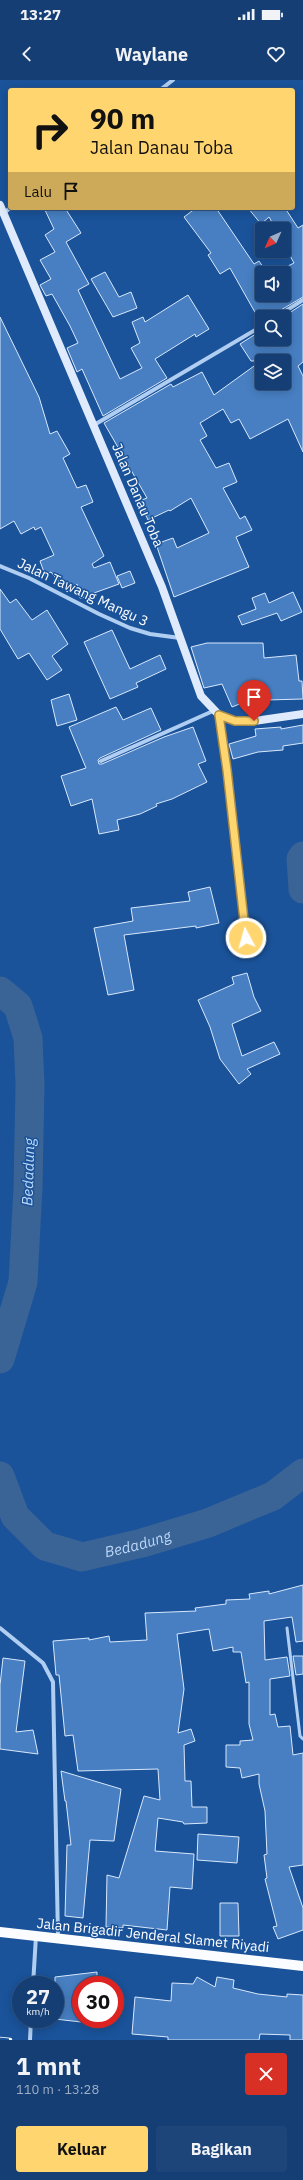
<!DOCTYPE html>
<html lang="id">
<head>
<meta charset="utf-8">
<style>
	:root { --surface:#143e74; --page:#1d4579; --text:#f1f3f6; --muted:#9daec5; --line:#335786; --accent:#ffd570 }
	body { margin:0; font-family:"IBM Plex Sans",sans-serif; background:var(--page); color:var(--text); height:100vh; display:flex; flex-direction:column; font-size:15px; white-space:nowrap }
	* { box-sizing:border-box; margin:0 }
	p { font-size:13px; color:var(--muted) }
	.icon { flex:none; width:22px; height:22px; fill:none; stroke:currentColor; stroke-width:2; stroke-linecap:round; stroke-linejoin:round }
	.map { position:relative; height:1960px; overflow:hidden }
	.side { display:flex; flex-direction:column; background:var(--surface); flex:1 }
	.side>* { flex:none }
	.top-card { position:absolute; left:8px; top:8px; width:287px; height:122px; border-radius:4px; box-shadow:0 2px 10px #0003,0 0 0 1px var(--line); background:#ffd570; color:#111; overflow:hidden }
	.needle { width:26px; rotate:225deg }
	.fabs { position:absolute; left:255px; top:142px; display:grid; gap:8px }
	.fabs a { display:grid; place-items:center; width:36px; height:36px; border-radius:4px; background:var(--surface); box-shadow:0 2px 10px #0003,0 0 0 1px var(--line); font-size:20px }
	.speed { position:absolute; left:12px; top:1896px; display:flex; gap:8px; font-size:20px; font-weight:700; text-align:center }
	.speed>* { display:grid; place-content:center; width:52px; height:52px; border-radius:50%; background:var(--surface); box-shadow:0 2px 10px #0003,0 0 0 1px var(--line); line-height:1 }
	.speed small { font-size:10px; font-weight:400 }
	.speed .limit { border:6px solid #d22; background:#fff; color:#111 }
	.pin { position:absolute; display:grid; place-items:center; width:34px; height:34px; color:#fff; margin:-41px -17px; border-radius:50% 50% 50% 0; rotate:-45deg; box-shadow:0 0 4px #0007 }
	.pin .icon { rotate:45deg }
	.me { position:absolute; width:44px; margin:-22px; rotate:354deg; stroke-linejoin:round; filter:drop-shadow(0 0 3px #0008) }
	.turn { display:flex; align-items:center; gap:14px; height:84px; padding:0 16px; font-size:18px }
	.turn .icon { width:52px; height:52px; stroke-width:2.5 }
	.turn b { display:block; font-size:28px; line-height:34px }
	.then { display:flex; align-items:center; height:38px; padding:0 16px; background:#0003; gap:8px; font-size:15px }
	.round { display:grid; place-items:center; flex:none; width:42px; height:42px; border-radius:4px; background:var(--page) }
	.headline { display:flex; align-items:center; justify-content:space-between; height:68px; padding:0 16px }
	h1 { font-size:24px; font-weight:800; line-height:30px }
	.action { display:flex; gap:8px; margin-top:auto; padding:8px 16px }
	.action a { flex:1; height:46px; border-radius:4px; background:var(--accent); color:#111; font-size:16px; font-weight:800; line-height:46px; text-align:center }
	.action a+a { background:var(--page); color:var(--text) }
	.status { display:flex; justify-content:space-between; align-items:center; height:28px; padding:0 20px; background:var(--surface); direction:ltr }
	.status svg { height:11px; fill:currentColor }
	header { display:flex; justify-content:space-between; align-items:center; height:52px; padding:0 16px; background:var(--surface); font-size:18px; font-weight:800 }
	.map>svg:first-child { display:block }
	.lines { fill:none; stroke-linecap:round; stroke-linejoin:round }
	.river { stroke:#3a6396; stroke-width:29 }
	.building { fill:#477fc2; stroke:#d8e8fc; fill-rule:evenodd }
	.lane { stroke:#b0cef1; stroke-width:3 }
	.street { stroke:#b0cef1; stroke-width:4 }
	.secondary { stroke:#dfebfc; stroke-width:8 }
	.primary { stroke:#fafcff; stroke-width:10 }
	.rail-casing { stroke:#fff; stroke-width:4.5 }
	.rail { stroke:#1a539a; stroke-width:3; stroke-dasharray:9; stroke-linecap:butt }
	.route-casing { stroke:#a68a49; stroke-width:10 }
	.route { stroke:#ffd570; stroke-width:7 }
	.labels { text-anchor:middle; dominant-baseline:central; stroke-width:3; stroke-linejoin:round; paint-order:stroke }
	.street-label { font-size:14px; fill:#fff; stroke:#1a539a }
	.water-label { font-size:15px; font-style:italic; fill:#bdd8f7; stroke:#1a539a }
</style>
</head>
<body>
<div class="status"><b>13:27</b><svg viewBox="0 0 49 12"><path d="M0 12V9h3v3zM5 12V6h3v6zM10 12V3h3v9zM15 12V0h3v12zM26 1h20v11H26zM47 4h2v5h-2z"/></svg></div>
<header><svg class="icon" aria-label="back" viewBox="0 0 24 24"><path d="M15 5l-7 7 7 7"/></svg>Waylane<svg class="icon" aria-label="heart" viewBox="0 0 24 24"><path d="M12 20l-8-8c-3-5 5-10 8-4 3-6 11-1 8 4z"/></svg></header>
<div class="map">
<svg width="303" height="1960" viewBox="0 0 303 1960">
	<rect width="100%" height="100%" fill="#1a539a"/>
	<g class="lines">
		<g class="river">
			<path d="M303,776L301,779L303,809"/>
			<path d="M0,911L18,926L28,958L30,1005L28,1107L23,1202L0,1279"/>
			<path id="s1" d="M0,1396L15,1436L45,1466L82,1477L142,1463L208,1443L273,1416L303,1393"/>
		</g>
	</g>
	<path class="building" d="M44,128H65L81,153L66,162L89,204L78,210L120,299L142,288L131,268L140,263L132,242L143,237L145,242L188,215L209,249L196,257L195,254L155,279L167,298L103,336L82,289L77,292L67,268L78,263L70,246L52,214L46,216L40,205L51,199L40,180L55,172L45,155L54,149Z
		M196,128H216L254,184L259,181L267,193H262V215H280L284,222V188L294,183L284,165V149H276L269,137L261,144L248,128H285L298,148L303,145V217L274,234L273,237H262L261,243L230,188L220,194L208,175L211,173L184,137Z
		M105,192L119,217L131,212L137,228L113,237L91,199Z
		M303,224V282L298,286L303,296V372L288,339L250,359L239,339L231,343L223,329L200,343L207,356L200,360L216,388L229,383L237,402L223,408L240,439L245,436L252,450L236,457L249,487L174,517L156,464L173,458L177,468L209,453L191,418L170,431L169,430L148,440L139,421L147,418L104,343L171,304L173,307L202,292L214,315L261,281H251L240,264L262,250V259H284L283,237ZM262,281H284V303H262Z
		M0,237L39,317L50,354L57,351L70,374L63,378L77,408L86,405L93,422L81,427L104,476L92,484L94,488L110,482L119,504L94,513L95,516L80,518L77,504L67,512L51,492L45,495L40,481L54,475L41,447L35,450L34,447L21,454L14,441L0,449Z
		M130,491L135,503L122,508L117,496Z
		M0,509L10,523L16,519L32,540L47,530L68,564L52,576L62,590L47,600L29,573L18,579L0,549Z
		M293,512L302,532L281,541L277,533L242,545L238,536L256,529L252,518L265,513L269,523Z
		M112,550L130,589L160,575L166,589L136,603L138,607L110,619L84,562Z
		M207,563H263L264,578L296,575L299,601H302L303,619L266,620V622L242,623L232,627L222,604L204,608L191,567Z
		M69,614L77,640L57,646L51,620Z
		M116,627L123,640L151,628L161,650L100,678L98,680L99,684H102L164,657L193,647L206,681L198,684L207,702L172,719L156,724L157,726L140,734L117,740L119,750L99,754L92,719L71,726L61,696L86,688L69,647Z
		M303,645V663L283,666V670L258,672L233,679L229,664L256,656L255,649L281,647V649Z
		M210,807L219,843L196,848V846L124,855L134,910L108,915L94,848L133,841L131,828L190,821L188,812Z
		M247,893L254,917L261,931L232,944L242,976L274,962L280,974L247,989L251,994L239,1004L220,979L210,947L198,920L234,904L232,897Z
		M303,1505V1561L296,1562L292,1537L264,1541L265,1580L287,1577L290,1596L270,1599V1635L275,1634L278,1647L290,1646L293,1675L303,1673V1785L289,1787L303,1828V1850L278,1859L273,1847L277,1846L265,1799L267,1798L264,1775L267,1774L265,1731L259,1704V1694L242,1698L240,1688L226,1687V1665H240V1661L253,1660L249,1644V1602L246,1603L241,1572H233V1567L213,1571L209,1549L177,1554L184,1609L178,1653L191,1649L195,1661L184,1665L185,1701H191L192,1727H207V1743L184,1744L183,1742L158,1738L155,1771L194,1774L192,1809L170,1807L167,1850L123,1845V1848L106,1847L107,1795L119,1798L144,1716L160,1720L158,1689L78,1691L73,1655L65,1656L59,1595H56L53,1561L89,1558V1560L109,1556L110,1562L147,1560L145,1533L196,1531L195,1528L226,1524V1520L250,1519L249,1514L269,1511V1514Z
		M293,1576H303V1594L296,1595Z
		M3,1578L25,1581L16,1652L33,1650L38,1674L0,1669V1605Z
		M61,1691L121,1709L114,1761L90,1760L83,1838L65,1836L67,1765H71L66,1721H65Z
		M198,1754L239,1757L237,1783L197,1780Z
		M220,1823H238L239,1856H220Z
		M97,1892V1905H81V1942L55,1939V1897Z
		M197,1897L215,1907L217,1897L234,1900L233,1908L258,1914L287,1917V1914L303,1915V1960H290V1955L260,1954L259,1960H168V1957L132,1954L135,1917L171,1921L172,1903L193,1904Z"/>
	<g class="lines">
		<path class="lane" d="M287,1548L300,1656L303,1659"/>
		<path class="street" d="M160,10L173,0
			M4,133L10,128
			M276,237L303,220
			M94,345L262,246
			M0,486L29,498L99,534L130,548L150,554L180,558
			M219,636L227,690L246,858
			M101,681L213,631
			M0,1548L43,1583L53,1602L58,1858
			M33,1905L36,1856
			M30,1960L31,1939"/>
		<path class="secondary" d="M0,125L162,507L201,616L219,635L235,641H254L303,634"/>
		<path class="primary" d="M0,1852L303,1886"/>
		<defs>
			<path id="rail" d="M0,1959L10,1960"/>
		</defs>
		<use href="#rail" class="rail-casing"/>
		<use href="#rail" class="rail"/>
	</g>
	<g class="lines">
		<defs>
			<path id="route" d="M246,858L227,690L219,635L235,641H254"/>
		</defs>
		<use href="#route" class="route-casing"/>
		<use href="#route" class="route"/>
	</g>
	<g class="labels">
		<g class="street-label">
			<text transform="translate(138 415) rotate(67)">Jalan Danau Toba</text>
			<text transform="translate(83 512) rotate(25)">Jalan Tawang Mangu 3</text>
			<text transform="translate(153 1855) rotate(6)">Jalan Brigadir Jenderal Slamet Riyadi</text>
		</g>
		<g class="water-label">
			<text transform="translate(28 1092) rotate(-88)">Bedadung</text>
			<text stroke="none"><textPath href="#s1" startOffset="181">Bedadung</textPath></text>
		</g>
	</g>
</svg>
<div class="fabs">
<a><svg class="needle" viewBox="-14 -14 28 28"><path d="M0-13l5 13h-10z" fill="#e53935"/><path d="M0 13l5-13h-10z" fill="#9daec5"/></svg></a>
<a><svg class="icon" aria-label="sound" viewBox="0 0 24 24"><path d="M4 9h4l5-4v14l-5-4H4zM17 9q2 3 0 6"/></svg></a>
<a><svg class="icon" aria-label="search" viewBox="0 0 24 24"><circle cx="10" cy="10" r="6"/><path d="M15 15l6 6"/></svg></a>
<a><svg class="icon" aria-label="layers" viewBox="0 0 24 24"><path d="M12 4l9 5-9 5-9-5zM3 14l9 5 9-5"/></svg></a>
</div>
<div class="speed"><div>27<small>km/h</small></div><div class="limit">30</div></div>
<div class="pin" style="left:254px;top:641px;background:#d93025"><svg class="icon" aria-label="arrive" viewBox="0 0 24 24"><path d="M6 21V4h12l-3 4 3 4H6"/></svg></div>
<svg class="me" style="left:246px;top:858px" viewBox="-20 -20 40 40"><circle r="17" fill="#ffd570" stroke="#fff" stroke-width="3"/><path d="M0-11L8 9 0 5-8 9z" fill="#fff"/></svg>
<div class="top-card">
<div class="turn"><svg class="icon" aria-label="right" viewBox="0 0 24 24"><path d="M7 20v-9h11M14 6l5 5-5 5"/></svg><div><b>90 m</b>Jalan Danau Toba</div></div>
<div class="then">Lalu<svg class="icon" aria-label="arrive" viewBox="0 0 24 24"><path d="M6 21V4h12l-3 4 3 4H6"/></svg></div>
</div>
</div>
<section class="side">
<div class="headline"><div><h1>1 mnt</h1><p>110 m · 13:28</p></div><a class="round" style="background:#d93025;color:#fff"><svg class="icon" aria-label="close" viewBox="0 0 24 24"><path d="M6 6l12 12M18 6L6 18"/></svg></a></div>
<div class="action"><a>Keluar</a><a>Bagikan</a></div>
</section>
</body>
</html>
